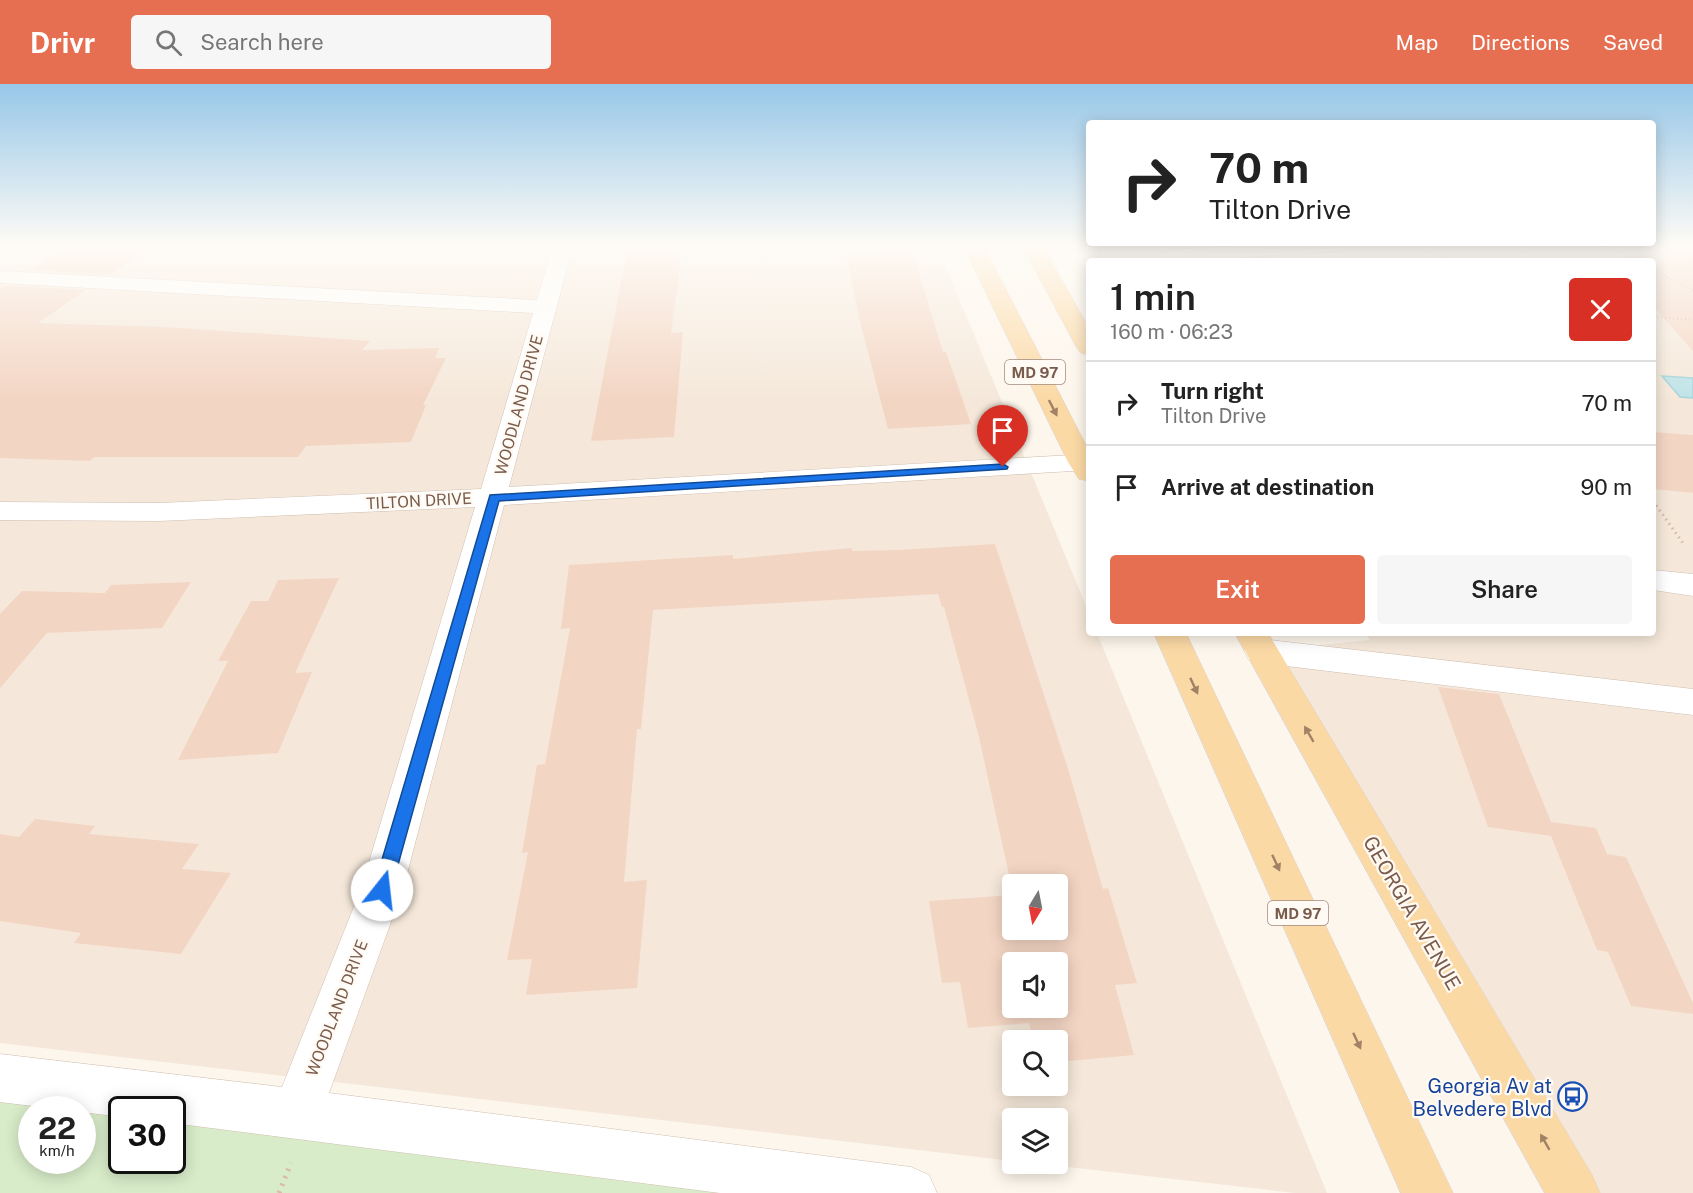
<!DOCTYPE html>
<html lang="en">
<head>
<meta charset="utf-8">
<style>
	:root { --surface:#fff; --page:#f6f6f6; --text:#222; --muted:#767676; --line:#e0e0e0; --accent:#e76f51 }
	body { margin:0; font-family:"Public Sans",sans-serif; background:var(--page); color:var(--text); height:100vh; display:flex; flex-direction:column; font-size:22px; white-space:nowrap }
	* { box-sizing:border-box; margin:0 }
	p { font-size:20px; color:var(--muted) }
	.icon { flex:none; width:33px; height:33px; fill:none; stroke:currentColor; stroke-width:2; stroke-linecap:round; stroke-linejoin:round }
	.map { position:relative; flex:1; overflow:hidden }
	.drawer { position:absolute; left:1086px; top:174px; width:570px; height:378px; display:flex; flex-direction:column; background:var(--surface); border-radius:6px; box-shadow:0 3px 15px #0003 }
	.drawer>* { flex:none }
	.banner { position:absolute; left:1086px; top:36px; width:570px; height:126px; border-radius:6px; box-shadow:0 3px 15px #0003; background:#fff; color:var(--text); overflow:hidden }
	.needle { width:39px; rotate:190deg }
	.buttons { position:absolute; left:1002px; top:790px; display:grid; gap:12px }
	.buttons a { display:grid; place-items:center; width:66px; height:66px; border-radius:6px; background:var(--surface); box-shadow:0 3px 15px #0003; font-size:30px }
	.speed { position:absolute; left:18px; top:1012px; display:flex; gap:12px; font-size:30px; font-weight:700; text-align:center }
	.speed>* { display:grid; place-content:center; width:78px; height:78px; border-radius:50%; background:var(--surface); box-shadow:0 3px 15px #0003; line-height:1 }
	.speed small { font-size:15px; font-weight:400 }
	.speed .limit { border:3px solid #111; border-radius:9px; background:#fff; color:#111 }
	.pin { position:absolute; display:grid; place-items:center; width:51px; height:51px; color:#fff; margin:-62px -26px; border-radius:50% 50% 50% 0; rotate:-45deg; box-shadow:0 0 6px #0007 }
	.pin .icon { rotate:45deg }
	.me { position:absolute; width:66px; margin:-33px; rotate:16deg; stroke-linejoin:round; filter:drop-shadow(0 0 4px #0008) }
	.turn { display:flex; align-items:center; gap:21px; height:126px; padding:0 24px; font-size:27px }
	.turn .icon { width:78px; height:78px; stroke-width:2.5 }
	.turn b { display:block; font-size:42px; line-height:51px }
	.round { display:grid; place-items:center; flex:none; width:63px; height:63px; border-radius:6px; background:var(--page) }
	.summary { display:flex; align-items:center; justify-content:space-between; height:102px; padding:0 24px }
	h1 { font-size:36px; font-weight:600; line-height:45px }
	.primary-button { display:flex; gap:12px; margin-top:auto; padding:12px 24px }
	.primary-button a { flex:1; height:69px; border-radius:6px; background:var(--accent); color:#fff; font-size:24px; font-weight:600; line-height:69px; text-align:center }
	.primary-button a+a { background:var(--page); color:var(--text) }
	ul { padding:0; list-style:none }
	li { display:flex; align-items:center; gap:18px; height:84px; padding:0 24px; border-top:2px solid var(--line) }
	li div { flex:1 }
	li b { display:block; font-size:22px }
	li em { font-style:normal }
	header { display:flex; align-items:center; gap:36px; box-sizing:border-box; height:84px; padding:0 30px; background:var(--accent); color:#fff }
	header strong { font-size:28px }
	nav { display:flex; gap:33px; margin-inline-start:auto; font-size:21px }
	.search { width:420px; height:54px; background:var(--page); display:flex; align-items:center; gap:15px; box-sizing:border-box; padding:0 21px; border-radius:6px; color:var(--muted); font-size:22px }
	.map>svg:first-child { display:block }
	.residential { fill:#f5e8da; fill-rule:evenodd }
	.green { fill:#d8ecc9; fill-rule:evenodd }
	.water { fill:#bfe3e8; stroke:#a5d3da; stroke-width:1.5 }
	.building { fill:#f3d5c3; fill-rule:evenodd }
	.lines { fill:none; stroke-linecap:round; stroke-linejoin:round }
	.minor-casing { stroke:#d1beb0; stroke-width:1 }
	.major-casing { stroke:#dad1cd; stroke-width:1 }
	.path-far2 { stroke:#d9b8a5; stroke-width:2; stroke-dasharray:1 3; stroke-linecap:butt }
	.path-far1 { stroke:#d9b8a5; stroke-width:3; stroke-dasharray:1.5 4; stroke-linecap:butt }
	.path { stroke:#d9b8a5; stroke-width:5; stroke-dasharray:2 6; stroke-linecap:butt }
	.minor { fill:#fff; fill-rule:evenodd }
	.major { fill:#fbd9a5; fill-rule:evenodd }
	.oneway { fill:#a18267 }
	.route { fill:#1a73e8; stroke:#114b97; stroke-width:1.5 }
	.labels { text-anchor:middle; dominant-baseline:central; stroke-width:4.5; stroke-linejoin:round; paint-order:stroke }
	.shield { fill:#fffaf3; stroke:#a28b7f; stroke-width:1.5 }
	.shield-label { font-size:15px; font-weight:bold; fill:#7a5c4d }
	.street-label { font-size:16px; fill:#7a5c4d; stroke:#fffaf3 }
	.near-street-label { font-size:20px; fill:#7a5c4d; stroke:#fffaf3 }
	.near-transit-label { font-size:20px; fill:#164399; stroke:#fffaf3; text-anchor:end }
</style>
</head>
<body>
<header>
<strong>Drivr</strong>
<div class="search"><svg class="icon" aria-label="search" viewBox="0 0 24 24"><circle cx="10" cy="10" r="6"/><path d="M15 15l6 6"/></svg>Search here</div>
<nav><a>Map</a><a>Directions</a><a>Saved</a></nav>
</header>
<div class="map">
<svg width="1693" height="1109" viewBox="0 0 1693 1109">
	<rect width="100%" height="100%" fill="#fdf6ec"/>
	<path class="residential" d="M0,161H937L1089,529V549H1097L1327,1109H1295L1041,1080H1058V1035H1012V1077L0,959ZM1012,801H1058V846H1012ZM1012,879H1058V924H1012ZM1012,957H1058V1002H1012Z
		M1081,161H1693V1109H1574L1261,567L1370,556L1365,549H1653V177H1092Z"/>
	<path class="green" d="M774,161H937L938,162L774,165Z
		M0,994L912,1109H0ZM32,1026H82V1077H32ZM122,1026H172V1077H122Z"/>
	<path class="water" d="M1662,292L1693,294V314L1680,313Z"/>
	<path class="building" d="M71,161H154L109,191L30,186Z
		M628,161H683L671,249L683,248L674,353L591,357Z
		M1693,161V267L1653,222V177L1613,176Z
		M913,169L943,268H946L971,340L888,345L860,237L846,171Z
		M6,202L86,206L38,239L164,243L370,257L362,266L439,264L435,274H446L423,321H426L411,358L306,362L298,373H94L90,377L0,374V205Z
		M1653,348L1693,351V409L1653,405Z
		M995,460L1069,688L1103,805L1108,804L1137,899L1115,901L1134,971L1058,978V957H1033L1029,939L968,944L960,898L942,899L929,817L1012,811V846H1058V801H1012V805L979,653L944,523H942L938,510L653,526L641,645H637L624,798L647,796L637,904L526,911L532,875L507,876L528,768L522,769L537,681L545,680L570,544L561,545L569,481L733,471V475L852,464V467L898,466ZM1012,879H1058V924H1012Z
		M339,494L295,589L312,588L278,669L178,676L228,577H218L251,517H268L278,496Z
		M191,498L162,544L47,549L0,604V530L22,507L105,509L111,501Z
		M1438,603L1499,610L1551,738L1596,744L1607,770L1626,773L1693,919V930L1631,922L1608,868L1597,866L1551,752L1488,743Z
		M35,735L95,742L89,750L199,760L182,785L231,789L181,870L74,859L81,849L0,837V750L19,753Z"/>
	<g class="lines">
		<defs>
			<path id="minor" d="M553,161H573L509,403L1089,370V386L504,421L403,805L329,1009L911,1083L929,1091L937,1109H720L172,1039V1026H122V1033L0,1018V970L282,1003L361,805L475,423L159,437L0,436V418L159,419L481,405L533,229L0,199V187L537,216Z
				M1252,161H1350L1340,167L1186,177H1167L1161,172L1164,168L1171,166Z
				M1653,486L1693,490V512L1653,506Z
				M1261,555L1693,605V631L1261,579L1249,576L1244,567L1249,558Z"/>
			<path id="major" d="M963,161H983L1089,367V397L1079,395L1068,378Z
				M1022,161H1042L1089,244V271L1081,269L1077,264Z
				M1154,549H1186L1453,1109H1401Z
				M1235,549H1268L1592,1091L1600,1109H1545Z"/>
		</defs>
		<use href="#minor" class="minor-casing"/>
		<use href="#major" class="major-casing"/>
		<path class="path-far2" d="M1602,161L1635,177
			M1425,166L1453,177
			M1653,186L1693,206
			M1653,233L1693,236"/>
		<path class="path-far1" d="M1653,417L1683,459"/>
		<path class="path" d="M279,1109L291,1079"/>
		<use href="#minor" class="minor"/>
		<use href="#major" class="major"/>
	</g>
	<defs><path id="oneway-solid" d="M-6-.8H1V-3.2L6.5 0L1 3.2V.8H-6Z" transform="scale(1.5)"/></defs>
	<g class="oneway">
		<use href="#oneway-solid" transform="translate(1053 324) rotate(63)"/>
		<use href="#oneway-solid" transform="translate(1194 602) rotate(65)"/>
		<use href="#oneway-solid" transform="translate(1309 650) rotate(-120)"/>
		<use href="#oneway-solid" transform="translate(1276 779) rotate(65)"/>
		<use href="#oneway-solid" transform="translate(1357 957) rotate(65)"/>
		<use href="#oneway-solid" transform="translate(1545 1058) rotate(-120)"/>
	</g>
	<linearGradient id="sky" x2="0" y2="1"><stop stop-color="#97c7e8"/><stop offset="0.51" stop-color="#fefbf6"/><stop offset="1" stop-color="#fefbf6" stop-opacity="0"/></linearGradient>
	<rect width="1693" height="316" fill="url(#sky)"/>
	<path class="route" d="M1003,380L1008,383L1007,385L499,417L391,806L388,811L382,813L376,811L373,806L490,411Z"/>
	<defs>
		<symbol id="bus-ring" viewBox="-11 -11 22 22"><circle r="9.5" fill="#fffaf3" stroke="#1a4fb4" stroke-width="1.5"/><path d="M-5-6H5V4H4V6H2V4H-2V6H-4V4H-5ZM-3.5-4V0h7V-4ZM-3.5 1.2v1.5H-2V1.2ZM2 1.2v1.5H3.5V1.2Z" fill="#1a4fb4"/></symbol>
	</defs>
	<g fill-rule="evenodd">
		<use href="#bus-ring" x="1556" y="996" width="33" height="33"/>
	</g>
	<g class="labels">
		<g class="shield">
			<rect x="1005" y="276" width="60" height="24" rx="4.5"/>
			<rect x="1268" y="817" width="60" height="24" rx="4.5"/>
		</g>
		<g class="shield-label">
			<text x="1035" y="288">MD 97</text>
			<text x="1298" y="829">MD 97</text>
		</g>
		<g class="street-label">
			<text transform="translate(519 321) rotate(-75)">WOODLAND DRIVE</text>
			<text transform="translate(419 417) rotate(-3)">TILTON DRIVE</text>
			<text transform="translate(337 924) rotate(-69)">WOODLAND DRIVE</text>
		</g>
		<g class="near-street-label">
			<text transform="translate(1412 829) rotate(60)">GEORGIA AVENUE</text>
		</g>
		<g class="near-transit-label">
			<text x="1552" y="1002">Georgia Av at<tspan x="1552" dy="23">Belvedere Blvd</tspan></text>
		</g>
	</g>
</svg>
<div class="buttons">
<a><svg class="needle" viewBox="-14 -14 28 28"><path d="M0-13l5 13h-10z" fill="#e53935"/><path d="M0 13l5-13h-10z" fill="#767676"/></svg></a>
<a><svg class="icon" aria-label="sound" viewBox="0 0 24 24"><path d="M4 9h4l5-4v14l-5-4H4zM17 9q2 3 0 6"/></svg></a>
<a><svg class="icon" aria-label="search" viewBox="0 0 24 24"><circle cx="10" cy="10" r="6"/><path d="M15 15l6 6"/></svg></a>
<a><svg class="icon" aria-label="layers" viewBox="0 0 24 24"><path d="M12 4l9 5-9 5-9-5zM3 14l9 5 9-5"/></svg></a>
</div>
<div class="speed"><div>22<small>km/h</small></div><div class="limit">30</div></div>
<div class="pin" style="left:1003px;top:383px;background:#d93025"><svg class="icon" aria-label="arrive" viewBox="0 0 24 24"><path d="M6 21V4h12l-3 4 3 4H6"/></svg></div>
<svg class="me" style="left:382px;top:806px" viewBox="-20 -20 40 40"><circle r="19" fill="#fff"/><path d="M0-13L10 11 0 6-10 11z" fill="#1a73e8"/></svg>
<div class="banner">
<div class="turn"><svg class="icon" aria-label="right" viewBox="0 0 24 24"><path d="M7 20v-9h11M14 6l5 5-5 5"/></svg><div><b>70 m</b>Tilton Drive</div></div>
</div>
<section class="drawer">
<div class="summary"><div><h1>1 min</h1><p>160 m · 06:23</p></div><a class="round" style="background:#d93025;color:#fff"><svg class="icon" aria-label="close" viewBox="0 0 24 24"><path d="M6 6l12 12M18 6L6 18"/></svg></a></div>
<ul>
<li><svg class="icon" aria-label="right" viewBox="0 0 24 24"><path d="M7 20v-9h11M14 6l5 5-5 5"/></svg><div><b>Turn right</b><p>Tilton Drive</p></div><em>70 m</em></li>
<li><svg class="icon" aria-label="arrive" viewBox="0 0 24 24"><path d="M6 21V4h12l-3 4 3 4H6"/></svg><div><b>Arrive at destination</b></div><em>90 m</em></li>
</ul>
<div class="primary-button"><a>Exit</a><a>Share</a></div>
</section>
</div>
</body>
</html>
